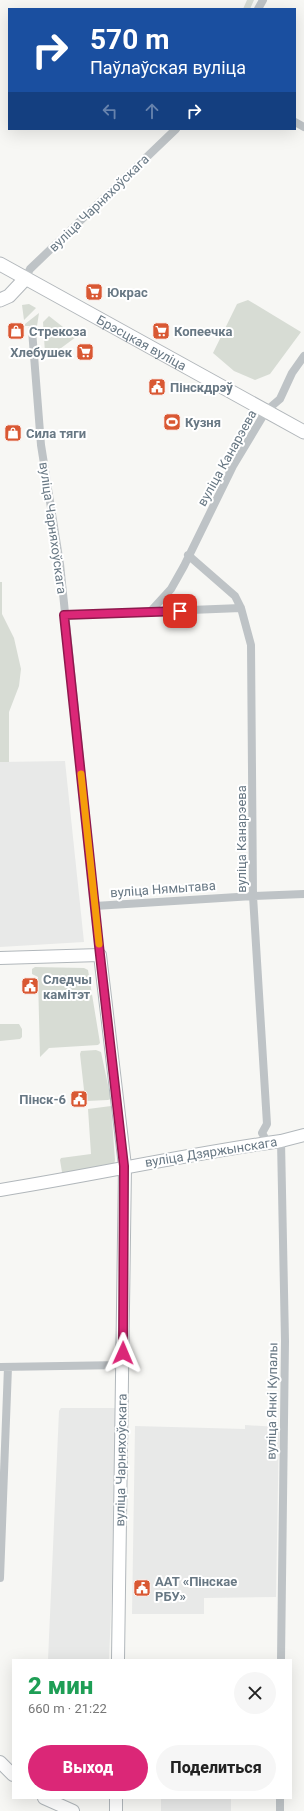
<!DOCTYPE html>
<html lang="ru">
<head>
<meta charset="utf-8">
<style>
	:root { --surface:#fff; --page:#f6f6f6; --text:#222; --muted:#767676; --accent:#db2777 }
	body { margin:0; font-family:Roboto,sans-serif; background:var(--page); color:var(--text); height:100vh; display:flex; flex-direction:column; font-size:15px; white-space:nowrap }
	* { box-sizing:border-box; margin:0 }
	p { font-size:13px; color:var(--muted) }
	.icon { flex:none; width:22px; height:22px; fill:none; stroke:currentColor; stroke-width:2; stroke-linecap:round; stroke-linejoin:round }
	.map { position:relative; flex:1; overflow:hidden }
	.sheet { position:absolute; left:12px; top:1659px; width:280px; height:140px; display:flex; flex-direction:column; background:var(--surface); border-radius:0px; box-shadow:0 4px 16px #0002 }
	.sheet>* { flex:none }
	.banner { position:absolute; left:8px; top:8px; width:288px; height:122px; border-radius:0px; box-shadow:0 4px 16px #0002; background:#1a4fa0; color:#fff; overflow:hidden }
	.pin { position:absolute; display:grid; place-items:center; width:34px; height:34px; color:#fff; margin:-17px; border-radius:8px; box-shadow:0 2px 6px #0006 }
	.me { position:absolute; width:44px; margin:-22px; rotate:1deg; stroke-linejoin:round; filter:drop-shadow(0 0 3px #0008) }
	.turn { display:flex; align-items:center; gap:14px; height:84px; padding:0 16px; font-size:18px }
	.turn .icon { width:52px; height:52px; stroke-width:2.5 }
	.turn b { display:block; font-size:28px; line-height:34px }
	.lanes { display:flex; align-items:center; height:38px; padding:0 16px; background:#0003; justify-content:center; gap:20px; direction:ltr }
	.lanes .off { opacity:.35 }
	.round { display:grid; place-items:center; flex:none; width:42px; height:42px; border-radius:21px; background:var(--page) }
	.summary { display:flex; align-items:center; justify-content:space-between; height:68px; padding:0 16px }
	h1 { font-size:24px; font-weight:800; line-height:30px; color:#1e9e55 }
	.action { display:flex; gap:8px; margin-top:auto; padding:8px 16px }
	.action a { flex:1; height:46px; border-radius:24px; background:var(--accent); color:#fff; font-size:16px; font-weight:800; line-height:46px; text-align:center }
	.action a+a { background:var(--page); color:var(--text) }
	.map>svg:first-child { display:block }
	.built { fill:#e8e9e8 }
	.green { fill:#d7dcd4 }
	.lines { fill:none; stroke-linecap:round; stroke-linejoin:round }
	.secondary-casing { stroke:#b1b7bb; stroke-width:14 }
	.primary-casing { stroke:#b2b7bb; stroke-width:15 }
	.street { stroke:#bec3c6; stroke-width:8 }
	.secondary { stroke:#fff; stroke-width:12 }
	.primary { stroke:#fff; stroke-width:13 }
	.route-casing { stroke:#8e194d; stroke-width:10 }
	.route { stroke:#db2777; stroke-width:7 }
	.slow { stroke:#f59e0b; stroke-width:7 }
	.labels { text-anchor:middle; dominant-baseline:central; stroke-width:4; stroke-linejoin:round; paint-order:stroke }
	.street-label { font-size:13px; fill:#687884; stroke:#fff }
	.poi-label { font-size:13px; font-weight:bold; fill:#687884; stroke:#fff; text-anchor:start }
</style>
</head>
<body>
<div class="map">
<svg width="304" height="1811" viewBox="0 0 304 1811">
	<rect width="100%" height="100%" fill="#f7f7f4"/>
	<path class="built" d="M65,761L84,942L0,947V762Z
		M61,1408H115L112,1587L109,1660H48L59,1411Z
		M245,1425L279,1427L276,1597L204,1598V1614H132L135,1426L245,1429Z
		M161,1798H231V1811H161Z"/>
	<path class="green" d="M247,0H254L250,9H243Z
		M248,300L301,332L270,374L255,380L234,371L213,353L237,304Z
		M29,304L36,308L24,320L22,305Z
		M39,313L37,326H25V324Z
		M49,316L63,327L77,333L76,337L53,354L45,353L43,322Z
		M0,582H2V614L14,638L21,669L19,686L9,712V762H0Z
		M35,967L84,968L88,970L100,1043L98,1045L49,1048L40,1057L38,977L32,974V969Z
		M0,1024H19L22,1029V1037L20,1039L0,1041Z
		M96,1050L101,1052L111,1099L108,1100L87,1101L85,1099L80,1054L81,1051Z
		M111,1106L115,1160L114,1165L66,1175L62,1172L60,1160L61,1158L91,1154L88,1109Z"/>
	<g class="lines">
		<defs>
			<path id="secondary" d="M0,958L100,955L125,1166L118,1660
				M0,1190C94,1175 187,1154 281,1141L304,1135
				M0,1762L13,1775
				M44,1798L73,1811
				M116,1798V1811"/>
			<g id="primary">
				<path id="s1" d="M0,264L304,432"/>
				<path d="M0,300L9,296L25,279"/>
			</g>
		</defs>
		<use href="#secondary" class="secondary-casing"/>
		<use href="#primary" class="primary-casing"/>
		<path class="street" d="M258,9L263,0
			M295,122L304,127
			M25,279L30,269L176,129
			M32,330L41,445L60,564L100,955
			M188,555L235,596L241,608L251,645L253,896L267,1124L262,1133L268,1143
			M150,612L171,589L184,566L233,466L266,411L280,399L292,373L304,356
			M64,615L241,608
			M95,906L253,896L304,894
			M281,1141L285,1341L281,1660
			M0,1367L123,1365
			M0,1578L8,1367
			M280,1811V1798"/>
		<use href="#secondary" class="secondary"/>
		<use href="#primary" class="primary"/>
	</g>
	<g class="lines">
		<defs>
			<path id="route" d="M123,1353L124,1166L100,955L64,615L180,611"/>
		</defs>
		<use href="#route" class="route-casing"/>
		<use href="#route" class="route"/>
		<path class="slow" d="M81,774L99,944"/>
	</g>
	<defs>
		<symbol id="supermarket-square" viewBox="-11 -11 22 22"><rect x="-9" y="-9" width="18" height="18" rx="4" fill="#d95833" stroke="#fff"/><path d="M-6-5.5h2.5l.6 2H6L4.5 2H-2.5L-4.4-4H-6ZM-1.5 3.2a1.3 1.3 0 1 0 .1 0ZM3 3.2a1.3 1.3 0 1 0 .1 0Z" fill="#fff"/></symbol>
		<symbol id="shop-square" viewBox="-11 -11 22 22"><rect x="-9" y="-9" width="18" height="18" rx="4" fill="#d95833" stroke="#fff"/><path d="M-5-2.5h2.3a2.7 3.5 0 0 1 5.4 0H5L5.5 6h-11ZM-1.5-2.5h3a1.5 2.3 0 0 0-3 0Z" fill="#fff"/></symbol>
		<symbol id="civic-square" viewBox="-11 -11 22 22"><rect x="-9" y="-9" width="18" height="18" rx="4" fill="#d95833" stroke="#fff"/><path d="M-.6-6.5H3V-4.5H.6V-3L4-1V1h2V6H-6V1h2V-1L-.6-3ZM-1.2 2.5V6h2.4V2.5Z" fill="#fff"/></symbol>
		<symbol id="stadium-square" viewBox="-11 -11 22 22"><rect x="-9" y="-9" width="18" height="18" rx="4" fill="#d95833" stroke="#fff"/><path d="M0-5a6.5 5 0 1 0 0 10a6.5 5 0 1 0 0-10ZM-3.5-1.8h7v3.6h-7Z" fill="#fff"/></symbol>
	</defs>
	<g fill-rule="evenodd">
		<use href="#supermarket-square" x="84" y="282" width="20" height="20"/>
		<use href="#shop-square" x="6" y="321" width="20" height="20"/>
		<use href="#supermarket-square" x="151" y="321" width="20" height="20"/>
		<use href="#supermarket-square" x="75" y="342" width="20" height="20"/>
		<use href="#civic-square" x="147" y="377" width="20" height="20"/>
		<use href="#stadium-square" x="162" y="412" width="20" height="20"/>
		<use href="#shop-square" x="3" y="423" width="20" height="20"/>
		<use href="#civic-square" x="20" y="976" width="20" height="20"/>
		<use href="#civic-square" x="69" y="1089" width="20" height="20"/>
		<use href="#civic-square" x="132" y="1578" width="20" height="20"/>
	</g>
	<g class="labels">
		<g class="street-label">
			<text transform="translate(99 203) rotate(-44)">вуліца Чарняхоўскага</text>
			<text stroke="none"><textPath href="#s1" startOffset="162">Брэсцкая вуліца</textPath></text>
			<text transform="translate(227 458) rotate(-61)">вуліца Канарэева</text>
			<text transform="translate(53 528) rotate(82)">вуліца Чарняхоўскага</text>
			<text transform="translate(241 839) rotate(-90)">вуліца Канарэева</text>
			<text transform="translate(163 889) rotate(-4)">вуліца Нямытава</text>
			<text transform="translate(211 1152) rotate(-9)">вуліца Дзяржынскага</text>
			<text transform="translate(272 1401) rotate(-89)">вуліца Янкі Купалы</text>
			<text transform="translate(121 1460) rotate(-89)">вуліца Чарняхоўскага</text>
		</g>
		<g class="poi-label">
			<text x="107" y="292">Юкрас</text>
			<text x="29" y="331">Стрекоза</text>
			<text x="174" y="331">Копеечка</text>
			<text x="72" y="352" text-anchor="end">Хлебушек</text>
			<text x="170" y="387">Пінскдрэў</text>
			<text x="185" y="422">Кузня</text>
			<text x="26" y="433">Сила тяги</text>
			<text x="43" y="979">Следчы<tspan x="43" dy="15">камітэт</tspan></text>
			<text x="66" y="1099" text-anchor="end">Пінск-6</text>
			<text x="155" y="1581">ААТ «Пінскае<tspan x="155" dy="15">РБУ»</tspan></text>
		</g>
	</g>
</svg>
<div class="pin" style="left:180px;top:611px;background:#d93025"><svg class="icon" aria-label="arrive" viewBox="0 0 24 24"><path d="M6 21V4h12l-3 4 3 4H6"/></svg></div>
<svg class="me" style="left:123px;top:1353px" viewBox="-20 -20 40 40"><path d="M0-17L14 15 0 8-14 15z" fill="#db2777" stroke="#fff" stroke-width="4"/></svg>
<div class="banner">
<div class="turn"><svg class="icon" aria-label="right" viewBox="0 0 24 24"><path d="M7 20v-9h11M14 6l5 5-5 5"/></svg><div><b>570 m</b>Паўлаўская вуліца</div></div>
<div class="lanes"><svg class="icon off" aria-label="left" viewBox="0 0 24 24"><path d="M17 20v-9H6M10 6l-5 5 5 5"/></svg><svg class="icon off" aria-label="ahead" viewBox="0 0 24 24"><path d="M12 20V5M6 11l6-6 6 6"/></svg><svg class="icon" aria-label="right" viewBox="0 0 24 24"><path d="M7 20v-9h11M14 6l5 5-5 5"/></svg></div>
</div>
<section class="sheet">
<div class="summary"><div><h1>2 мин</h1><p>660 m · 21:22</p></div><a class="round"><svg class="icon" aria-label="close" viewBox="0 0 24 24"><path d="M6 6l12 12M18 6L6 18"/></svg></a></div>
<div class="action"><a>Выход</a><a>Поделиться</a></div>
</section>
</div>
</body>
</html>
